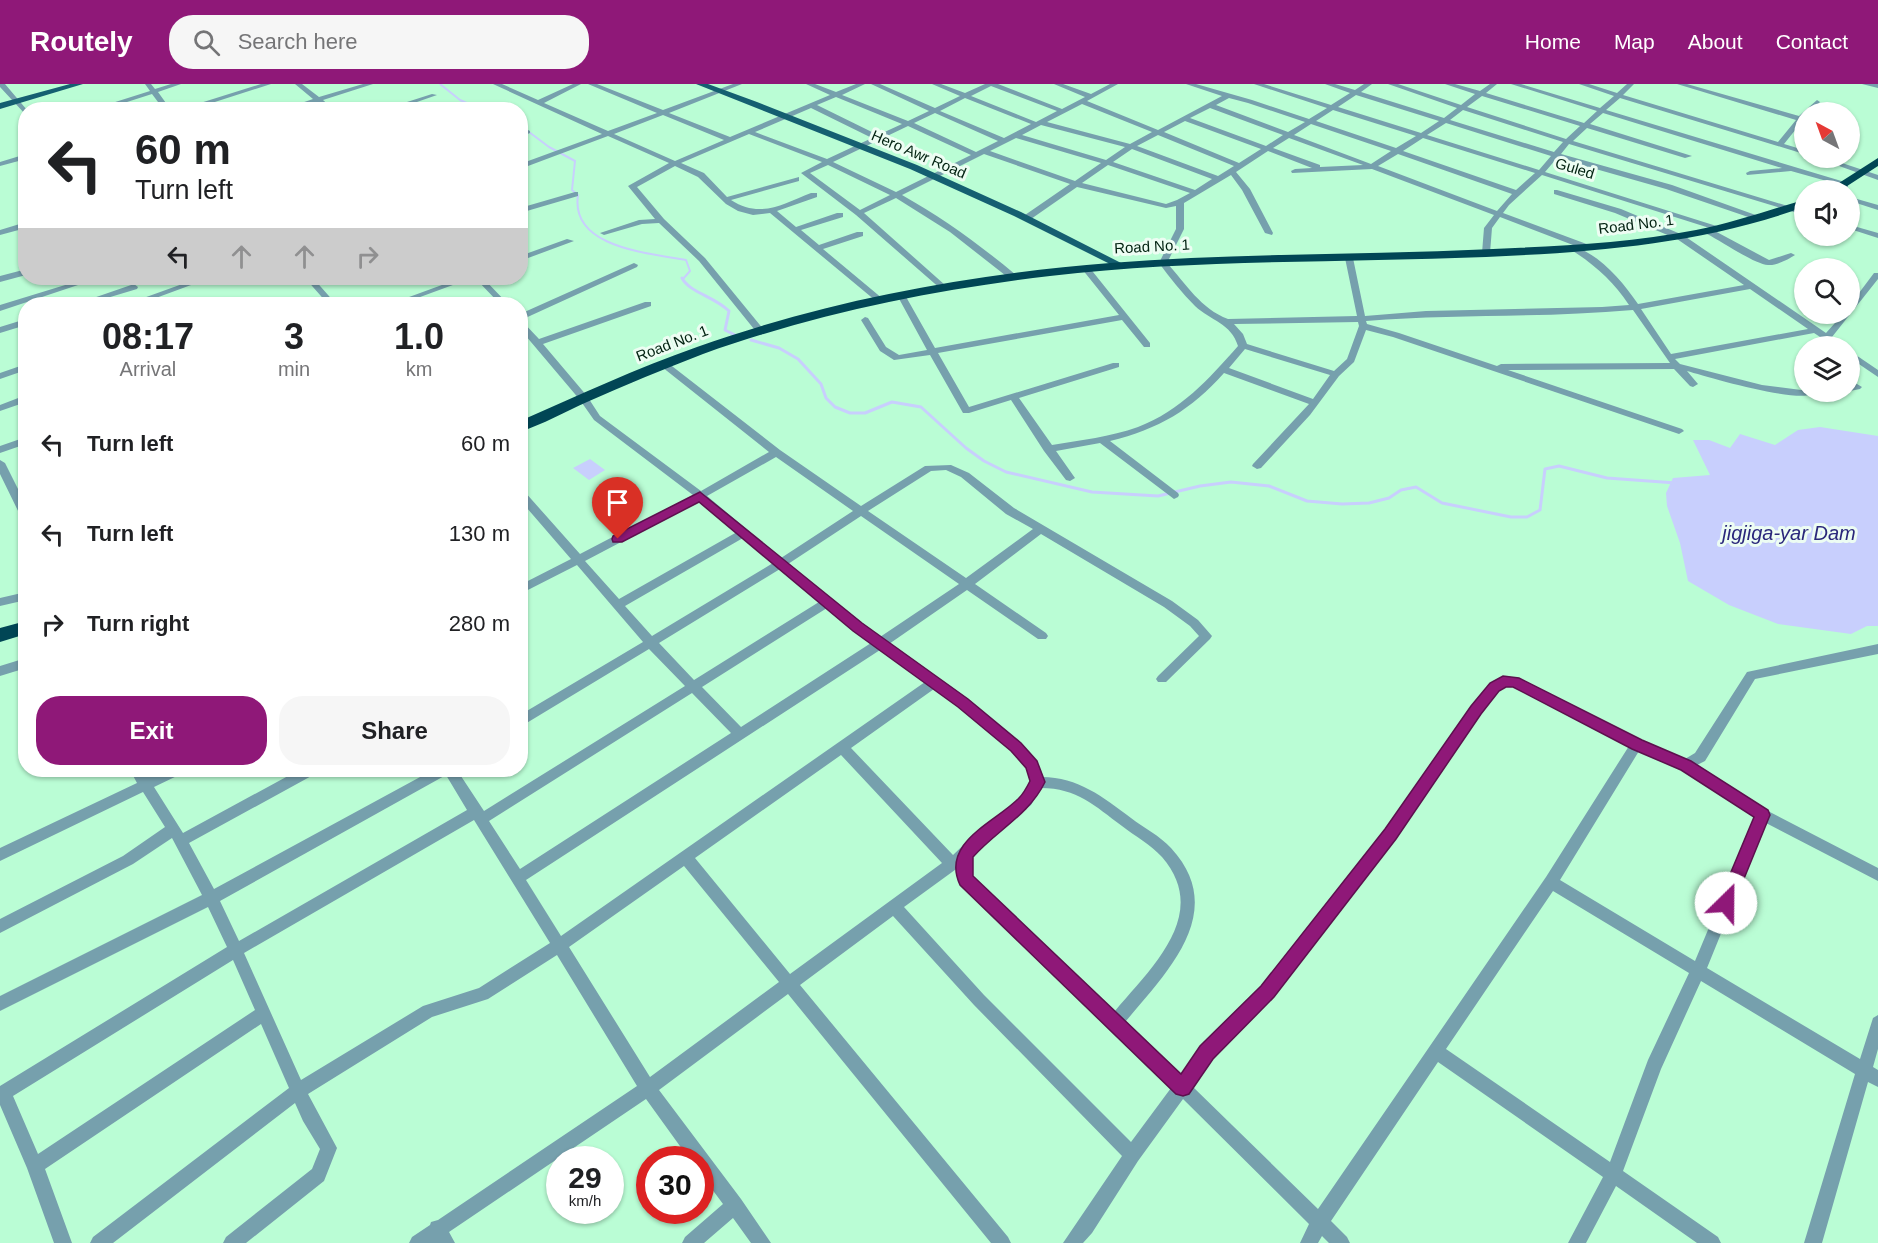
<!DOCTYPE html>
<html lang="en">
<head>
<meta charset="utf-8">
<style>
	:root { --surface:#fff; --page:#f6f6f6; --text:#202124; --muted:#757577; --accent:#8f1878 }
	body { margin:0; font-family:Arial,sans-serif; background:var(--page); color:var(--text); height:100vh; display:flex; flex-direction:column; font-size:22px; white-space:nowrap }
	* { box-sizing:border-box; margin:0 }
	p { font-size:20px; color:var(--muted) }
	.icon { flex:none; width:33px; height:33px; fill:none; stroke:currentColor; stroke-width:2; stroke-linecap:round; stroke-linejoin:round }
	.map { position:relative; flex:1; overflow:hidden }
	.drawer { position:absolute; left:18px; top:213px; width:510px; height:480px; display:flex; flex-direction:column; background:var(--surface); border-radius:24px; box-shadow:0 2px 4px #0004 }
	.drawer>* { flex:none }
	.top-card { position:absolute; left:18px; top:18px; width:510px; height:183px; border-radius:24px; box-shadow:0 2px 4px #0004; background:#fff; color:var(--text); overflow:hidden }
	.needle { width:39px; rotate:319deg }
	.fabs { position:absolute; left:1794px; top:18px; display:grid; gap:12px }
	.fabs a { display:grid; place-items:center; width:66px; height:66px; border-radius:50%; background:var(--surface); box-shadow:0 2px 4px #0004; font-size:30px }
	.speed { position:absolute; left:546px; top:1062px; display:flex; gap:12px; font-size:30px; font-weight:700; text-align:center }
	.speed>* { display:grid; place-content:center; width:78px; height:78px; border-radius:50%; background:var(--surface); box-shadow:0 2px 4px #0004; line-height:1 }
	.speed small { font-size:15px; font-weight:400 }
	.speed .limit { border:9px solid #d22; background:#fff; color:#111 }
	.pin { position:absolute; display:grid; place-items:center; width:51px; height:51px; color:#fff; margin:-62px -26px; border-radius:50% 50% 50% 0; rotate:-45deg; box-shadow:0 0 6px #0007 }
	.pin .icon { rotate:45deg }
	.me { position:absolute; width:66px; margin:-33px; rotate:23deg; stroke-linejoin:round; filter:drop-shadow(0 0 4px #0008) }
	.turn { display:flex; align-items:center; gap:21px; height:126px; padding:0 18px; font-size:27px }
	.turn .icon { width:78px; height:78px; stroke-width:2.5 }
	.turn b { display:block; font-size:42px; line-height:51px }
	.lanes { display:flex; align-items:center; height:57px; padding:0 18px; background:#0003; justify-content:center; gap:30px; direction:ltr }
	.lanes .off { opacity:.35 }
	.eta { display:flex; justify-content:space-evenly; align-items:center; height:102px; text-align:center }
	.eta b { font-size:36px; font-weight:700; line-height:42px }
	.button { display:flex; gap:12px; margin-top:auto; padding:12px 18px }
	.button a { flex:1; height:69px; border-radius:24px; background:var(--accent); color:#fff; font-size:24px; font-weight:700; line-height:69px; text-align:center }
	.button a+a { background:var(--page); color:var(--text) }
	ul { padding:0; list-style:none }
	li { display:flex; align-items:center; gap:18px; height:90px; padding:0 18px }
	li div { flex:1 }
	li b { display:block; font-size:22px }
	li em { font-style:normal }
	header { display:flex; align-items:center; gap:36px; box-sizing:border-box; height:84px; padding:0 30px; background:var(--accent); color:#fff }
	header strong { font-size:28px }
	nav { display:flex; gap:33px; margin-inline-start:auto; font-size:21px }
	.search { width:420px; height:54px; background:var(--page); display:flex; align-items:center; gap:15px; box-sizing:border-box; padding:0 21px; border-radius:24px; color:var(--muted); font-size:22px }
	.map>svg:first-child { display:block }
	.water { fill:#c8cffd }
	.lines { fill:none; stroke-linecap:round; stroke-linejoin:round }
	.stream-far1 { stroke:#c8cffd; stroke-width:2 }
	.stream { stroke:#c8cffd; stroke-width:3 }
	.minor { fill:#76a0ad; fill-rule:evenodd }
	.major { fill:#155f71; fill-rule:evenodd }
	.highway { fill:#014655; fill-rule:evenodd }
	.route { fill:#8f1878; stroke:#5d104e; stroke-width:1.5 }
	.labels { text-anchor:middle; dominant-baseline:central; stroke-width:6; stroke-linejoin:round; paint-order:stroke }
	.far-street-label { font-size:15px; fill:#002110; stroke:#edfdf3 }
	.water-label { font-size:20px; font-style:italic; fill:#2a277b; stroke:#edfdf3 }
</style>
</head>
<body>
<header>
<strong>Routely</strong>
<div class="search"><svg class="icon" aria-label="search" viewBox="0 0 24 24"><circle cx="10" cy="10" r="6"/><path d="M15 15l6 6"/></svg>Search here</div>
<nav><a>Home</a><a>Map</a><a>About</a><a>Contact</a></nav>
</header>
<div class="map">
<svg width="1878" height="1159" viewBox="0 0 1878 1159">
	<rect width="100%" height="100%" fill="#bafdd5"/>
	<path class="water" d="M1820,343L1878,352V542H1867L1851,550L1778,540L1729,521L1688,497L1680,459L1667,422L1666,409L1673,394L1710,391L1693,356H1709L1730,364L1740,350L1775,361L1798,346Z
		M590,375L605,386L589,396L573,384Z"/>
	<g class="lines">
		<path class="stream-far1" d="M440,0L460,16L482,26
			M520,44L529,48L549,63L575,77L572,106L578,111C570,164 649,169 686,176L690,187L683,195"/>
		<path class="stream" d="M682,194C690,209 714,212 729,227L725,246L737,252
			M751,256L779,264L798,275L821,300L826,314L835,323L850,329H865L892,318L921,323L966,364L984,377L1006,388L1092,408L1158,412L1200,402L1231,398L1269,402L1307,417L1342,420L1369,419L1389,414L1401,406L1416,403L1442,419L1511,433H1527L1540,426L1545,385L1559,382L1607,394L1676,399"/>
		<path class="minor" d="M0,0H5L27,26L26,31L0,3Z
			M145,0H151L155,5L171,0H181L158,8L171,26H164L152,10L102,26H90L150,7Z
			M261,0H271L190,26H178Z
			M295,0H302L319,13L363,0H373L323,16L334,26H326L317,18L293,26H281L313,15Z
			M493,0H502L538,16L573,0H581L544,19L608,47L657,29L588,0H597L663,26L733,0H742L669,29L730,53L830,11L806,0H815L836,8L856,0H865L842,11L908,37L929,27L871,0H880L935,24L960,12L932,0H941L965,9L985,0H998L1062,25L1085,13L1054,0H1063L1091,10L1110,0H1118L1087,17L1158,46L1222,12L1186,0H1196L1252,16L1309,35L1327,24L1254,0H1264L1331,21L1350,9L1325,0H1335L1355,6L1364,0H1372L1361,8L1444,34L1457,24L1388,0H1398L1461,21L1475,10L1445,0H1455L1480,7L1490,0H1497L1486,9L1584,39L1597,27L1511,0H1521L1600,24L1614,12L1579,0H1589L1617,9L1627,0H1634L1623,11L1778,58L1796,36L1677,0H1687L1799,32L1817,16L1820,18L1810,28H1804V35L1784,60L1804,66V70L1620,14L1606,26L1848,99V103L1791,87L1747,91L1746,89L1750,87L1782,84L1603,29L1590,40L1692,72L1685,74L1587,44L1573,57L1804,127V131L1569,60L1561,70L1672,101L1764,134L1757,136L1666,105L1557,74L1545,88L1726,145L1719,147L1542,91L1509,121L1503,129L1592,162V166H1586L1500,133L1492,144L1490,169L1486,171L1482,169L1484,144L1494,131L1372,85L1292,89L1291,87L1295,85L1312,84L1268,67L1236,88L1250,105L1273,149L1272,151L1265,149L1242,106L1231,91L1184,119V145L1167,179C1186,200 1201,225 1228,235L1357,232L1345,174L1349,172L1353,174L1365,232L1426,227L1602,223L1629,221C1614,198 1596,182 1573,167L1572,165L1576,163C1602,173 1622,197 1638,220L1744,201L1677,155L1615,129L1554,110V106H1557L1621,125L1683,151L1826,249L1843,230H1850V221L1874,189H1878V195L1832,253L1843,262H1834L1814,249L1675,275L1680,280L1762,301L1817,308C1804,322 1708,293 1687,287L1698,300L1693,303L1690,302L1674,285L1508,286L1682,345L1684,347L1679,350L1393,253L1366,246L1354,278L1339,292L1310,331L1261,384L1257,385L1252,382L1253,380L1309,320L1224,289C1191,326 1159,345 1110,357L1178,409L1179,411L1178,413L1174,415L1100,359L1056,367L1075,394L1070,397L1066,396L1044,367L1011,316L969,329H963L930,271L894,276L880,267L861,236L865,233L868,234L886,263L899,271L927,266L897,211L901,208L905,211L935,264L1119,231L1082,185L1089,183L1150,259V263H1144L1122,236L938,269L969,323L1113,279H1119V283L1019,314L1052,361C1081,356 1110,353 1138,343C1180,327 1209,295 1238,262C1231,239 1211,237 1195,222C1182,209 1170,194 1159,179L1176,145V122L1166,124L1077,103L1031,135H1025V131L1070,100L984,70L902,111C943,134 980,161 1016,191V195H1010L950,148L896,114L864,129L945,201V205L942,206L856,131L801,89L822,78L749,50L681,79L704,89L727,113L799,93V97L731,116C760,135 783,120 811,109H817V113L777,127L796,143L837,129H843V133L801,146L819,161L857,148H863V152L823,165L883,215L876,217L770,129L753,131L738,127L726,120L698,93L675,82L637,103L664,135L705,174L764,246L765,248L761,251L758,250L699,177L659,139L642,140L604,151L600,149L639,136L655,135L628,102L669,79L608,52L520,85V80L602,50ZM991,2L1057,27L1036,38L971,12ZM1356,11L1439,37L1421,49L1338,23ZM1482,12L1580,42L1566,55L1467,23ZM836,13L902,40L878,51L817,21ZM965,14L1031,40L1004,54L940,27ZM1229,14L1248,19L1305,38L1288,48L1216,21ZM1082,20L1152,48L1130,60L1047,38ZM811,24L872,54L827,75L755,48ZM1210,24L1283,51L1266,62L1190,34ZM1333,26L1416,52L1396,64L1316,37ZM1463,26L1563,58L1554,68L1450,36ZM935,29L998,57L976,68L914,39ZM663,31L724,56L675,77L614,50ZM1185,37L1261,65L1239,79L1164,48ZM1446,39L1551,72L1539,86L1427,51ZM1311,40L1391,67L1371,80L1294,51ZM1041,41L1125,63L1106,76L1022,51ZM908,42L971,71L896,108L833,78ZM1158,51L1234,82L1218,92L1137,62ZM1016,54L1101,79L1075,97L990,67ZM1289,54L1363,81L1320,83V81L1273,64ZM1423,54L1535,89L1516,106L1403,67ZM1132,65L1212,95L1195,106L1113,78ZM1398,70L1512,110L1497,127L1378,82ZM828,81L890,111L860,126L810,89ZM1108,81L1190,109L1177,116L1166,120L1082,99ZM1750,205L1808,245L1671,270L1641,225ZM1633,226L1670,279L1501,280L1497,282L1399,249L1367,240L1366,237C1455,230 1544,234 1633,226ZM1358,238L1359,242L1347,275L1334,287L1247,260L1243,250L1234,240ZM1245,265L1330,291L1313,315L1229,284Z
			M1862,0H1878V4Z
			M432,10L437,11L394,26H382Z
			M528,46L530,47V49L520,53V48Z
			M23,71H26V75L0,82V78Z
			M1817,74H1827L1878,91V96Z
			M575,108H578V112L520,129V124Z
			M1850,113L1878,121V126L1850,117Z
			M23,139H26V144L0,151V146Z
			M1850,141L1878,149V154L1850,145Z
			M1707,146H1713L1769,176L1791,169L1795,171C1789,175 1776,182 1768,181C1754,180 1721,157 1707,150Z
			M567,155L574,157L520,177V172Z
			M634,179L638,181L637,183L521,236L539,255L645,218H651V222L543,260L587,312L600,332L701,407L769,368L662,283V279H668L780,366L861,422L925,382L951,381L969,389L1014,424L1172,517L1198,536L1212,552L1210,555L1166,598H1158L1156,595L1158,592L1199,552L1190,542L1164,523L1041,450L975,500L1046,549L1048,552L1046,555H1038L967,506L889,560L967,615L1021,659L1037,677L1042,693C1078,693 1103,713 1131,734C1144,744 1160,752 1171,764C1229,827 1168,887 1126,937L1181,991L1201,962L1262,902L1386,746L1472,622L1490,600L1503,593L1519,595L1642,656L1685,675L1695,669L1747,588L1878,560V570L1755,595L1705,677L1697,681L1768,727L1878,784V797L1766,739L1707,884L1860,975L1873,934L1878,931V965L1873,983L1878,986V1003L1868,998L1822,1159H1804L1855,990L1701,897L1661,985L1623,1087L1718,1153L1721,1159H1697L1616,1102L1586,1159H1568L1603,1093L1438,978L1331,1137L1347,1153L1350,1159H1329L1322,1152L1318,1159H1300L1309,1140L1183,1015L1138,1077L1092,1149L1083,1159H1063L1122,1072L974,921L893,832L800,901L1008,1153L1011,1159H991L788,910L659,1006L741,1115L771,1159H751L733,1134L704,1159H682L685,1153L723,1120L700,1089V1076H690L646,1015L449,1148L455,1159H409L412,1153L430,1141L431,1138L438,1136L637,1002L557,871L488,915L432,933L308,1010L337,1064L324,1097L246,1159H223L226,1153L312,1085L320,1065L303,1037L295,1019L113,1159H90L93,1153L289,1004L261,940L45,1085L72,1159H54L27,1084L0,1021V1002L227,863L208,823L0,927V912L202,811L172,754L133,780L0,849V835L123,772L165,743L143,708L0,777V764L137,699L130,686H143L148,693L164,686H182L181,690L154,703L183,749L299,686H316L315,690L189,759L214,805L433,686H457L484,727L685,602L649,565L520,643V631L643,558L577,481L520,510V501L571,475L520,416V406L524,407L580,470L693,411L594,336L580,316L520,245V230ZM776,373L853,427L781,474L707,412ZM946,386L961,393L1006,430L1033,445L966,494L868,427L931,387ZM699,417L737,448L619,515L585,477ZM861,432L959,500L880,553L788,480ZM743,454L773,479L652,552L625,522ZM780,485L819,518L694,596L659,559ZM827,524L871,559L741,643L702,603ZM880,566L925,598L561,852L526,796ZM1505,603H1513L1629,662L1546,793L1318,1125L1192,1002L1213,974L1272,912L1396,754L1480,630L1498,606ZM934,605C955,620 1016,663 1026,684C1028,688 1029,693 1030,698L1021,713L976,749L953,771L851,664ZM692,609L731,649L520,785L489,737ZM1639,667L1681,685L1755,733L1695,877L1560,796ZM841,671L942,779L790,890L695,774ZM446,691L467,726L239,857L220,817ZM1041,704C1077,704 1095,722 1122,742C1135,752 1151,761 1162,773C1211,830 1152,883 1115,927L973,793L972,772L986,757L1031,721ZM474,736L550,859L479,904L423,922L301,996L244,869ZM684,782L779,898L650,993L569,863ZM959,783L961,800L1171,1004L1131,1058L984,911L904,823ZM1553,807L1689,889L1648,976L1610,1078L1446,965ZM233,876L255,926L38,1070L13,1012Z
			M23,186H26V191L0,198V192Z
			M88,194H99L0,227V221Z
			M199,194H210L145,218L138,216Z
			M305,194H313L336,220H328Z
			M461,194H472L401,220H390Z
			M475,194H483L508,220H500Z
			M134,200L138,203L137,205L87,220H76Z
			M26,235V241L0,249V243Z
			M1850,267L1878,286V293L1850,274Z
			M26,280V286L0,295V289Z
			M1857,300L1862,303L1860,305L1850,307V301Z
			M26,311V318L0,327V321Z
			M26,353V360L0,369V362Z
			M0,376L5,379L26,421V437L21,433L0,390Z
			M26,508V516L0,522V514Z
			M26,574V584L0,592V582Z"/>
		<path class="major" d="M70,0H83L0,25V19Z
			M696,0H708L757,18L917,81L1021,128L1125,181L1116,183L1014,132L910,85Z"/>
		<path class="highway" d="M1878,74V82L1841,106H1828Z
			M1804,116V123C1702,160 1595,168 1486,173C1341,179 1195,175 1050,192C933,206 814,230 703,270C664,285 625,301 587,318C565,328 543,340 520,348V337C579,311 637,284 697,263C829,216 971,190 1110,179C1237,169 1365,171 1493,165C1561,162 1629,159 1696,146C1733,139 1768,126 1804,116Z
			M26,537V550L0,558V544Z"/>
	</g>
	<path class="route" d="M700,408L862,539L968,615L1021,659L1037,677L1045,698C1029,731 997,746 973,773V792L1181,990L1200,962L1261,902L1385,745L1471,622L1490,599L1503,592L1519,594L1642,656L1691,677L1768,726L1770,731L1732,824L1726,827L1720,824L1718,819L1754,733L1681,686L1632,665L1513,603H1506L1499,607L1481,630L1396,755L1274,913L1213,975L1189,1010L1183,1012L1176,1010L960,801C940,758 996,738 1019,714C1024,709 1027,703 1030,697L1026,684L1011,667L958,623L853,547L699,418L622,458H613L612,455L613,452Z"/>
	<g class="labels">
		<g class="far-street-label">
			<text transform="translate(919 70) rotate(23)">Hero Awr Road</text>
			<text transform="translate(1575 84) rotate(17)">Guled</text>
			<text transform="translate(1636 140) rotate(-7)">Road No. 1</text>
			<text transform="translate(1152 162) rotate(-3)">Road No. 1</text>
			<text transform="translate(672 259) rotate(-21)">Road No. 1</text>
		</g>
		<g class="water-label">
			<text x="1789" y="449">jigjiga-yar Dam</text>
		</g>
	</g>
</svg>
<div class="fabs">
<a><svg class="needle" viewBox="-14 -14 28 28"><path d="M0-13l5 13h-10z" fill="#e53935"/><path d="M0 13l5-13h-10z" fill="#757577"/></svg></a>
<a><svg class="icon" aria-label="sound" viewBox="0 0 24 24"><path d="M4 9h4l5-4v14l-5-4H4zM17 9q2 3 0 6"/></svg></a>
<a><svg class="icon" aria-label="search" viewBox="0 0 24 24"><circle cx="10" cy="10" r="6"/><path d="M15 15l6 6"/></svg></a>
<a><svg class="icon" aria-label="layers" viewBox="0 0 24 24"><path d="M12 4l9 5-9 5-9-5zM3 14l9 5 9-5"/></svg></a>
</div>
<div class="speed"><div>29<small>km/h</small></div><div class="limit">30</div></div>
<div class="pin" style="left:618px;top:455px;background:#d93025"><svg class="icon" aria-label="arrive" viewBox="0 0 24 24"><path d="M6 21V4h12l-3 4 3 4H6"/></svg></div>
<svg class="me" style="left:1726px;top:819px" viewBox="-20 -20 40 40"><circle r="19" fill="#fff"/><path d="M0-13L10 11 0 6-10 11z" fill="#8f1878"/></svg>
<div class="top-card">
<div class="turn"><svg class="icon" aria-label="left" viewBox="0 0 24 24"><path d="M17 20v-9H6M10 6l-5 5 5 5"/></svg><div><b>60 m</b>Turn left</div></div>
<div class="lanes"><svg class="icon" aria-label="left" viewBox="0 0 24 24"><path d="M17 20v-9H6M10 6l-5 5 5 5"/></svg><svg class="icon off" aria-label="ahead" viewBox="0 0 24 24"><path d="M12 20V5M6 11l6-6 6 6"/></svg><svg class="icon off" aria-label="ahead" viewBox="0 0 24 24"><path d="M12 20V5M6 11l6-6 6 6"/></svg><svg class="icon off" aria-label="right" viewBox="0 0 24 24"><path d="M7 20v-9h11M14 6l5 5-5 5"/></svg></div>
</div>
<section class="drawer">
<div class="eta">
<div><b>08:17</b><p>Arrival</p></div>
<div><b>3</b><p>min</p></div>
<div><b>1.0</b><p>km</p></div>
</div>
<ul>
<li><svg class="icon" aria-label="left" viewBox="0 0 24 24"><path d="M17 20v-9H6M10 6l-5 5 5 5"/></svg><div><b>Turn left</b></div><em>60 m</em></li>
<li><svg class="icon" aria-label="left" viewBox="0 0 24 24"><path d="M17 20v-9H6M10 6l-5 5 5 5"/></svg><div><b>Turn left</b></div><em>130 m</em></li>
<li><svg class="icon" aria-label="right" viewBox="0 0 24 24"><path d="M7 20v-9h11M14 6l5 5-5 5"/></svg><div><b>Turn right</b></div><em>280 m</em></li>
</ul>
<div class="button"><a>Exit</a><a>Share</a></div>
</section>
</div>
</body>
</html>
